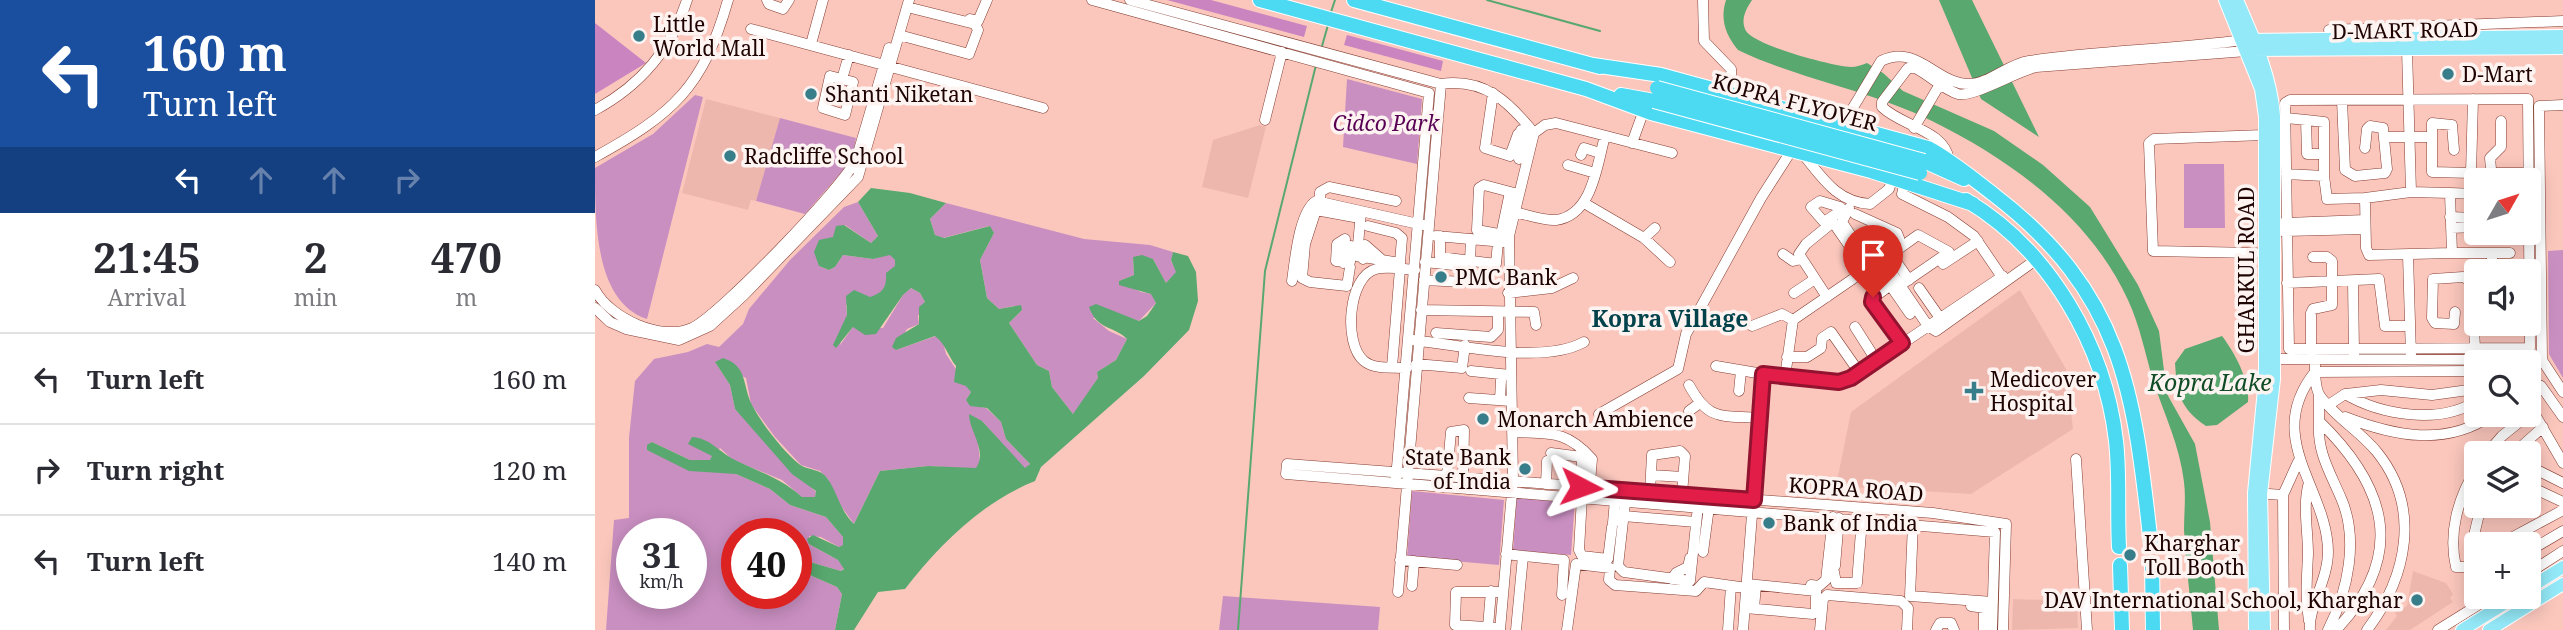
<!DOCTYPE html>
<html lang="en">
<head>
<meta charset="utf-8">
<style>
	:root { --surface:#fff; --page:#f2f2f3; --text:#2b2b33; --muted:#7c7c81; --line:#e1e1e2 }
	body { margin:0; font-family:"Noto Serif",serif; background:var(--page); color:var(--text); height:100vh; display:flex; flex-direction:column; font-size:26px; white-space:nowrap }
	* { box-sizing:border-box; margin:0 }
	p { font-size:23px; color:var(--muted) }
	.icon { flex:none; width:38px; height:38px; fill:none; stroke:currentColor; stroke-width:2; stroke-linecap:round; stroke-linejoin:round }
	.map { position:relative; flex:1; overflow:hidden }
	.sheet { display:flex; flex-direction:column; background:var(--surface); width:595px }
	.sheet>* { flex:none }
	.hud { background:#1a4fa0; color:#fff; overflow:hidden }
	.needle { width:46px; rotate:51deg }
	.controls { position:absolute; left:1869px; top:168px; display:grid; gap:14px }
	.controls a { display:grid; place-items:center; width:77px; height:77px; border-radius:7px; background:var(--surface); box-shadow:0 4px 18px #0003; font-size:35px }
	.speed { position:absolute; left:21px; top:518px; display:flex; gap:14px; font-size:35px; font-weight:700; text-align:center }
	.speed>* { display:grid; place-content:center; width:91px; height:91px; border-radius:50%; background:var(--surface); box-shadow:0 4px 18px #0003; line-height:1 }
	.speed small { font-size:18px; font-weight:400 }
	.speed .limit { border:10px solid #d22; background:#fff; color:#111 }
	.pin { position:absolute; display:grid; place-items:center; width:60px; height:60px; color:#fff; margin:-72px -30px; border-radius:50% 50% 50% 0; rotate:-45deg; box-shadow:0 0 7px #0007 }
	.pin .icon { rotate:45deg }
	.me { position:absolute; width:77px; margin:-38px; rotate:94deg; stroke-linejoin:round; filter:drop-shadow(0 0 5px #0008) }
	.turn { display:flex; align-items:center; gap:24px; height:147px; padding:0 28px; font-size:32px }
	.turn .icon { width:91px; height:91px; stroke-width:2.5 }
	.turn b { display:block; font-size:49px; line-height:60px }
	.lanes { display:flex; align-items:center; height:66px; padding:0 28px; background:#0003; justify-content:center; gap:35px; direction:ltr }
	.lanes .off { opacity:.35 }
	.eta { display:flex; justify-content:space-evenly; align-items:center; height:119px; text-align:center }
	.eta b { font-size:42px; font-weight:700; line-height:49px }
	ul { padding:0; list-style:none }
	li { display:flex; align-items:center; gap:21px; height:91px; padding:0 28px; border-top:2px solid var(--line) }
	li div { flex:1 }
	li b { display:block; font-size:26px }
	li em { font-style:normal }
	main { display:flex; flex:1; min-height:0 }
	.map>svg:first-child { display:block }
	.built { fill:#eeb7ad }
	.green { fill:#c98fc1; fill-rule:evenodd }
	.forest { fill:#ca85c1 }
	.water { fill:#58a86f }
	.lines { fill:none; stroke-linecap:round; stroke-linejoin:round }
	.stream { stroke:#58a86f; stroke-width:2 }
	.minor-casing { stroke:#853d31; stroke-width:11 }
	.major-casing { stroke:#fff; stroke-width:14 }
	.highway-casing { stroke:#fff; stroke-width:16 }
	.minor { stroke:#fff; stroke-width:10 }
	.major { stroke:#94e9f8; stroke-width:12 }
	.highway { stroke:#4cdaf3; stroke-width:14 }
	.highway-bridge-casing { stroke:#fff; stroke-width:16; stroke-linecap:butt }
	.highway-bridge { stroke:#4cdaf3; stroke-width:14 }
	.route-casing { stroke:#92132f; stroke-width:18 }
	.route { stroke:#e11d48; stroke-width:12 }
	.poi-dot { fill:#387d8a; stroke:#fdf4f2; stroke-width:2.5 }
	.labels { text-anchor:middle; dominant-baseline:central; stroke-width:7; stroke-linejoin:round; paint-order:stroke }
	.poi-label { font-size:21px; fill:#1e0301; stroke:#fdf4f2; text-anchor:start }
	.street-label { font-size:21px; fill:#1e0301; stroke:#fdf4f2 }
	.park-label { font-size:21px; font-style:italic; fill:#580053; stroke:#fdf4f2 }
	.neighbourhood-label { font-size:23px; font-weight:bold; fill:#01424b; stroke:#fdf4f2 }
	.water-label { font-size:23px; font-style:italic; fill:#104c26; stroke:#fdf4f2 }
</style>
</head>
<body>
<main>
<section class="sheet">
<div class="hud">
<div class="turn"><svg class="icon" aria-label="left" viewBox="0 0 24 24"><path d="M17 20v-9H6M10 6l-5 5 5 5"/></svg><div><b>160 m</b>Turn left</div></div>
<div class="lanes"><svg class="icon" aria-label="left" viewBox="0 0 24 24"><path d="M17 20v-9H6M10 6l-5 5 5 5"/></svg><svg class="icon off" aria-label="ahead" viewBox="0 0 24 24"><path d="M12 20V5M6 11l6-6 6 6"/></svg><svg class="icon off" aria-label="ahead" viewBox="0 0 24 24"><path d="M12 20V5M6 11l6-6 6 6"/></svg><svg class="icon off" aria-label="right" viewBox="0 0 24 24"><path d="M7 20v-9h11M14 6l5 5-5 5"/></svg></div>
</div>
<div class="eta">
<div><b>21:45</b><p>Arrival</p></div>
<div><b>2</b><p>min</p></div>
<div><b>470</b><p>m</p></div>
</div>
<ul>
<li><svg class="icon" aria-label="left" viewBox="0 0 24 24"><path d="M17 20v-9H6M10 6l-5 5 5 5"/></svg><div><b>Turn left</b></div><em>160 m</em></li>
<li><svg class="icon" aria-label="right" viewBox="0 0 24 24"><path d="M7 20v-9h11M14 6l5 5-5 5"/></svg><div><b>Turn right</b></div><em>120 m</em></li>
<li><svg class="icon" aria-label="left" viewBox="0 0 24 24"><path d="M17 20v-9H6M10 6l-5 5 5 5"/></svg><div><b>Turn left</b></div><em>140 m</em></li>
</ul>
</section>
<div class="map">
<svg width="1968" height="630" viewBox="0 0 1968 630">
	<rect width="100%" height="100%" fill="#fbc7bd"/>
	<path class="built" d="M111,99L185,118L161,201L156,200L153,210L87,193Z
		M665,125L671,127L653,198L607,187L618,140Z
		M1425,290L1471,369L1478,429L1376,494L1241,486L1256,412Z
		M1818,571L1851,583L1858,594L1855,598L1858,602L1815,630H1791L1802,616L1800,613L1812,606Z
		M1418,599L1482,601L1483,628L1417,630Z"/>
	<path class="green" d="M752,79L827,99L822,164L748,147Z
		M100,95L108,97L52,319C0,302 0,223 0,168L58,134Z
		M185,118L261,138L257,160L210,214L161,201Z
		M1589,164H1629L1630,228H1589Z
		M263,202L283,236L276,243L250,225L238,237L224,266L234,270L240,267L248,255L278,259L295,254L300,260V266L286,294L251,305L252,315L245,345L258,327L288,328L308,295L316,288L325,293L330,302L323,316L324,324L312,329L301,350L341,336L348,342L351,354L376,392L371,400L375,405L391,408L406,422L411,439L435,464L430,469L387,421L383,441L385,463L381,469L333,466L285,471L259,524L241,499L233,479L225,471L206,465L180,437L156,404L151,378L120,362L135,385L140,409L221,492L220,497H207L187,480L138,460L125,448L115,460H95L57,442L52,450L141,474L175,489L195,505L231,517L248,537L249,545L244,547L226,537L214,536V544L243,560L249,568L246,571L201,558V534H142V593H201V569L242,587L247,594L240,630H11L19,520L34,518V438L40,381L59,359L93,352L112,344L124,347L148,324L154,309L195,260L249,207ZM37,534H96V593H37Z
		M351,203L489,239L555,245L578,252L576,261L582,272L571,283L558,259L538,257L539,275L524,281L546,292L557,294L561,303L544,321L523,314L498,318L514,331L532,339L521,360L502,372L503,378L482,412L478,414L457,387L454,371L442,365L414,323L427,310L419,306L404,309L392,298L385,260L399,233L394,226L348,238L340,235L335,219Z
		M1968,250V378L1954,354L1953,251Z
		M817,491L909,500L904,565L812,557Z
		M922,495L980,500L976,555L918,550Z
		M628,596L785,607L783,630H624Z"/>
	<path class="forest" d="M572,0H616L712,26L709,37Z
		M0,23L51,63L0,94Z
		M752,35L848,61L846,71L749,45Z"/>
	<path class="water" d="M1131,0H1157C1151,9 1145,20 1151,31C1161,46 1237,66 1256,67C1261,67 1267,65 1272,63L1288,73L1308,91L1399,131L1448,165L1495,207L1543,285L1564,331L1572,394L1600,444L1615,522L1624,630H1598C1595,597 1591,563 1589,530C1589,514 1591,497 1589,482C1585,446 1569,414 1558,380C1550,353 1545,326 1533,300C1495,217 1416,160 1337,121C1274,90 1203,79 1143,50C1130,34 1125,19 1131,0Z
		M1344,0H1377L1444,137L1386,99Z
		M276,188L315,193L351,203L335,219L340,235L349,238L395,226L399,233L385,260L392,298L404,309L426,305L427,310L414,323L442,365L454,371L457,387L478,414L503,378L502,372L521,360L532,339C518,325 503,331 494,307L501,304L544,321L552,316L561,303L556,294L524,285V281L539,275L538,257L547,255L558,259L571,283L581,272L576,260L578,252L593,256L601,272L603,301L594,330L549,376L446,467L440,481C387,502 344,545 310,589L283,592L259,630H240L247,594L242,587L201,569V558L246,571L249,569L243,560L214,544L212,539L218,535L244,547L248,545V537L231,517L195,505L175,489L141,474L94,471L52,450V445L57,442L95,460H115L117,456L93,444L97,437C115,438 124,452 140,460C166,473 184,477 207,497H220L221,491L197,474L140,409L135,385L120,362L128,358C153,366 147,385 157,405C167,424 187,450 204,464C213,471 225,468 232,478C243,493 245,511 259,524L285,471L333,466L381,468C393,451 374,431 374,414L387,421L430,468L435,464L411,439L406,422L392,408L375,406L371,400L376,392L371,386L359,382L361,366C353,356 350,343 340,336L301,350L297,347L301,338L324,324V307L330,302L325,293L316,288L308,295L281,334L270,335L258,327L241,348L238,345L252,315L251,296L259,290L275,297C288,293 292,287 291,273L300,266V260L295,255L278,259L248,255L240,267L234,270L224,266L219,252L224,240L238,237L241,226L249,225L276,243L283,236L263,202Z
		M1627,336C1640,353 1655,381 1653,402L1622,425L1611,426C1585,408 1582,394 1580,363L1590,349Z"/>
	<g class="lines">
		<path class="stream" d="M892,0L1005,31
			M736,12L740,0
			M727,46L733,25
			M643,630L670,271L721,65"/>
		<defs>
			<path id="minor" d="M172,0L174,4L188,9L194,0
				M497,0L834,93
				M535,0L846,84C890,78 914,102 939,133
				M1108,0L1109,41L1136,69L1137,94
				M375,19L383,21L392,0
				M156,29L448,108
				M1734,30L1968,21
				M304,35L374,54L383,30L380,24L312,7
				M216,44L228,0
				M1812,49L1816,192
				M247,79L258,82L250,115L228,108L235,76L247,79L254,55
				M898,93L890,148L915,156L923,134
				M1747,100L1750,170L1760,176L1790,173L1792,169L1788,128L1775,126L1772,129L1770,148
				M1968,105L1944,106L1947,360L1968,392
				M0,110C46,85 76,50 92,0
				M1205,115L1207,109L1212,105L1240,112L1256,111L1286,61C1322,43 1341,84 1374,84C1394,84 1413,64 1434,61C1504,50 1577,50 1647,40
				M1690,118L1711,120
				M670,120L687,52
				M1319,128L1345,84
				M1790,137H1836
				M1037,143L1049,110
				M1859,150L1857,125L1837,123V172L1876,173L1878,99
				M1207,153C1227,177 1241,202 1275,204L1294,189L1298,177
				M986,155L989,148L1005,153
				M0,157C78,114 108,88 133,0
				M924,159L930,137L926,130
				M1354,160C1350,130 1306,126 1287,107V102L1313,68H1320C1335,75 1347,89 1363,94C1377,98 1422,71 1441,67L1652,51
				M973,165L1000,173
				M1896,173H1935
				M1691,174L1729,176V122L1711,120L1712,154H1729
				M1729,176L1732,199L1770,198
				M1897,180L1895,158L1906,147V121
				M1310,181L1307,194L1353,217L1379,236L1409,280
				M1816,192L1855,193L1857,253L1774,255L1771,248L1770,198Z
				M1855,193L1881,194
				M725,200V192L734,187L801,201
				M1225,201L1245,207L1244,212L1229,222L1216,207Z
				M989,203L1049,238L1075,262
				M1254,208L1247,222L1270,257H1276L1304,238L1302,233L1260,214
				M766,212L762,256L805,263L807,238L801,233L773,226
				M918,212C931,214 948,221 961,220C998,215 1002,164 1010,136
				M1855,217L1881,218
				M1235,218L1271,270
				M1688,223L1770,220
				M1856,228L1881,227
				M1687,231L1770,229
				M1934,233L1935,348L1694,349L1690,103L1695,100L1933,99L1934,224
				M906,235L915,192
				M841,236L909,242
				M845,236V257L901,264L903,242
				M914,236L882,230L884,188L889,185L923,194
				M1049,238L1060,228
				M1269,246L1279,223
				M1661,253L1558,251L1554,143L1559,139L1669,135
				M1857,253H1915
				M1897,253V271
				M1188,254L1198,261L1206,259
				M1296,254L1314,280
				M1813,255L1816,356
				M768,259L770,245L786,259
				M1288,260L1323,235L1354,252L1306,285
				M875,261L876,239
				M748,263L750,239L742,244L741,261L755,262L756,246
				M1348,264L1383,241
				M755,267L752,286L715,282L707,278L710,244L721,210L759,217
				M829,280L870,282L868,266L830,262
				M1302,280L1277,299L1307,343
				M697,281C700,260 704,212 721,201L828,225
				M1758,281L1759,354
				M1692,283L1784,279L1790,326H1815
				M1295,285L1315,314
				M1324,288L1345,318
				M0,290C15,318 66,342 97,328C125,315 247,188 261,160L294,48
				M913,293L957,288L978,278
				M1199,293L1220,279
				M1232,297L1204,254L1211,244L1238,222
				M0,308L15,322L31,329L84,340L115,326L149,295L263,177L314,0
				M826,310L939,312L941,325
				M1860,312L1859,324L1840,323L1837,318L1838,279L1868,277L1877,282L1880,349
				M1157,326L1187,314L1198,320
				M1260,327L1281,360
				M841,333L896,337L903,330V312
				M818,340C865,345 947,365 989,342
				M1716,350V313L1718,309L1737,305V261L1732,257H1718
				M1192,357H1212L1226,348L1227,338L1236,332L1264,372
				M1674,359L1947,360
				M1720,359C1720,369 1719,387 1725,396C1740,417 1766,432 1782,452C1827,508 1812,577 1772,630
				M821,364L867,368L870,345
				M1121,366L1168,374
				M797,367L805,269
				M812,368C798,367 780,370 769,361C748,344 753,276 781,269C792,266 808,269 820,270
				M876,371L915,375
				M1720,372L1881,371
				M1190,377L1198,320L1284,261L1288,260L1333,326L1341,331L1442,259
				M1094,385C1114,422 1126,415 1164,418
				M1934,387L1940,383L1946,386L1968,417
				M1144,391L1146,371
				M1751,394L1786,390L1837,395L1881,389
				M1724,395V421C1792,487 1812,555 1741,630
				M874,398L916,401
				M905,400L906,380
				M1735,404L1750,394C1786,415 1845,425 1881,401
				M1094,411L1105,403
				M1938,411L1968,463
				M1004,414L1083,369L1091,334L1166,198L1198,148
				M1750,417C1799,436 1851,447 1897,415
				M1724,421C1722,452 1734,470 1746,498C1764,539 1753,591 1733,630
				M917,432C954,434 970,429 997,459L994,494
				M956,453L987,457L986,487
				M1892,453L1907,436L1933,415
				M1919,453L1948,427
				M1481,459L1492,630
				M1934,466L1968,483
				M1881,469C1863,498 1853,533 1861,567H1881
				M1056,475L1088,477
				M852,476L856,432L869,430L868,479
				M801,479L834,93
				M951,484L952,461
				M1713,486C1708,508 1713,531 1713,554C1712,577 1710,598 1714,621
				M1934,486L1968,502
				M1055,492L1057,455L1085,451L1090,456L1087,494
				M1659,493L1688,495
				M1031,494L1023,566L1029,572L1095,581L1103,506
				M987,497L984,550L987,556L1013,559L1017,527
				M1028,516L1101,522
				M1018,523L1020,500
				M1318,523L1315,596L1398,602
				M1905,544L1968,510
				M1934,551L1968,531
				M1108,552L1114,507
				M911,554L928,556L921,630
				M928,556L969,560L967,595
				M805,560L862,565
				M1881,560L1880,531L1886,506
				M1240,566L1244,518
				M1239,572L1241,583H1262L1267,519
				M1934,573L1968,551
				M1077,579L1081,573L1093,567L1095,558
				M1216,585L1224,586L1231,580L1238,517
				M817,586L819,561
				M803,592L846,84
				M1376,606L1389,608V630
				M1150,608L1218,614L1221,611V591L1152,584
				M1159,608L1161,585
				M893,627L896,591
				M905,628L860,625L861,592H908
				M905,630L918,481L914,236L939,133L950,125L961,123L1077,153
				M972,630L981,564L1015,568L1014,580L1020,585L1101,591L1109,582L1152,588
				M1133,630L1136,586
				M1148,630L1168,374L1244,382L1256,378L1408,276
				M1225,630L1228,599L1232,595L1306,601L1313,608L1312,630
				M1341,630L1345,623H1356L1359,630
				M1397,630L1400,532L691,474L692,464L1338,513L1411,524L1408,630
				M1689,630L1688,495L1703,462
				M1715,630C1713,608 1733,580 1733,552C1733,489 1667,438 1720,372
				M1843,630L1896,597"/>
			<path id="major" d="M1630,0L1666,89L1670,117V379L1659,493L1660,630
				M1642,0C1658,37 1676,75 1679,116V379L1666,494L1669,630
				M1651,40L1968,36
				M1657,50L1968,48
				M1934,588L1968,567
				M1867,630L1920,597
				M1894,630L1968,584"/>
			<path id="highway" d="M665,0L991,89L1056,113L1276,171L1378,204
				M759,0L1005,67
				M998,65L1066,75L1333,148C1357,161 1377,178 1398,194C1529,294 1539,392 1556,545
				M1026,95L1059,101
				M1329,161L1369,179
				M1371,200C1455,250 1510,346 1521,441C1525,476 1522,512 1524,547
				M1557,563L1558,630
				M1525,565L1527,630"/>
		</defs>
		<use href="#minor" class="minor-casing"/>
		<use href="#major" class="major-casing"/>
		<use href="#highway" class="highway-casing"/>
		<use href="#minor" class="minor"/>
		<use href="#major" class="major"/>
		<use href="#highway" class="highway"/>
		<defs>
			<path id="highway-bridge" d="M1062,88L1329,161
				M1059,101L1325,173"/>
		</defs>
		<use href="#highway-bridge" class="highway-bridge-casing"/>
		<use href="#highway-bridge" class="highway-bridge"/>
	</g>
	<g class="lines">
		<defs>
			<path id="route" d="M986,487L1159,500L1168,374L1244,382L1256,378L1307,343L1277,302L1278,297"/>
		</defs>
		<use href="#route" class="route-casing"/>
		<use href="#route" class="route"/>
	</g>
	<g class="poi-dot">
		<circle cx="44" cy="36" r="7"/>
		<circle cx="1853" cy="74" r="7"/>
		<circle cx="216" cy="94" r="7"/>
		<circle cx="135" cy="156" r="7"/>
		<circle cx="846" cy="277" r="7"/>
		<path d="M1375.5 380.5h7v7h7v7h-7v7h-7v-7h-7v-7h7z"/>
		<circle cx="888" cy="419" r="7"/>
		<circle cx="930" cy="469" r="7"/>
		<circle cx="1174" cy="523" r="7"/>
		<circle cx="1535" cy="555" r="7"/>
		<circle cx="1822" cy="600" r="7"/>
	</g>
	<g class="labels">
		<g class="poi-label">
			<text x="58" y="24">Little<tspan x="58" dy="24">World Mall</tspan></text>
			<text x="1867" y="74">D-Mart</text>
			<text x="230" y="94">Shanti Niketan</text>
			<text x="149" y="156">Radcliffe School</text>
			<text x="860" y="277">PMC Bank</text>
			<text x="1395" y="379">Medicover<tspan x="1395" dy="24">Hospital</tspan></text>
			<text x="902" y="419">Monarch Ambience</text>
			<text x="916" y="457" text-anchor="end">State Bank<tspan x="916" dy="24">of India</tspan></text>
			<text x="1188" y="523">Bank of India</text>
			<text x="1549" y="543">Kharghar<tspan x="1549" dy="24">Toll Booth</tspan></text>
			<text x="1808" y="600" text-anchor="end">DAV International School, Kharghar</text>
		</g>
		<g class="street-label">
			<text transform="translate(1810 30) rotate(-1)">D-MART ROAD</text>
			<text transform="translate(1200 102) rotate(15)">KOPRA FLYOVER</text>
			<text transform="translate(1651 270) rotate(-90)">GHARKUL ROAD</text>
			<text transform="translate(1261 489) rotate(4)">KOPRA ROAD</text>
		</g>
		<g class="park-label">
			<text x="791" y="123">Cidco Park</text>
		</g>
		<g class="neighbourhood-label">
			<text x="1075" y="318">Kopra Village</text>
		</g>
		<g class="water-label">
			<text x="1615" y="382">Kopra Lake</text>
		</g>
	</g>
</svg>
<div class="controls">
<a><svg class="needle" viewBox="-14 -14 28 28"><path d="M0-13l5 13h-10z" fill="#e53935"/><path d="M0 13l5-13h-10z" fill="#7c7c81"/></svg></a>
<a><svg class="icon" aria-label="sound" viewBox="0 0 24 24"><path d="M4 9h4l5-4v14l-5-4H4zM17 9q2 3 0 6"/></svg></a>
<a><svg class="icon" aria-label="search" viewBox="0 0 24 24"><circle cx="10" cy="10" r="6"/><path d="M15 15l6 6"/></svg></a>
<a><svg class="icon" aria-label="layers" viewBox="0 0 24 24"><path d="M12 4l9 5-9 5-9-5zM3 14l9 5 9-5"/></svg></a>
<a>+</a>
</div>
<div class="speed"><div>31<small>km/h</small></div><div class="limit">40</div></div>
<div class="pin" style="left:1278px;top:297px;background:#d93025"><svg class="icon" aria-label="arrive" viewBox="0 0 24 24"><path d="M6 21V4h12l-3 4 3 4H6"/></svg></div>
<svg class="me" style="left:986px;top:487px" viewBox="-20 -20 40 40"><path d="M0-17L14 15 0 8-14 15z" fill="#e11d48" stroke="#fff" stroke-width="4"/></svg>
</div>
</main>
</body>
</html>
